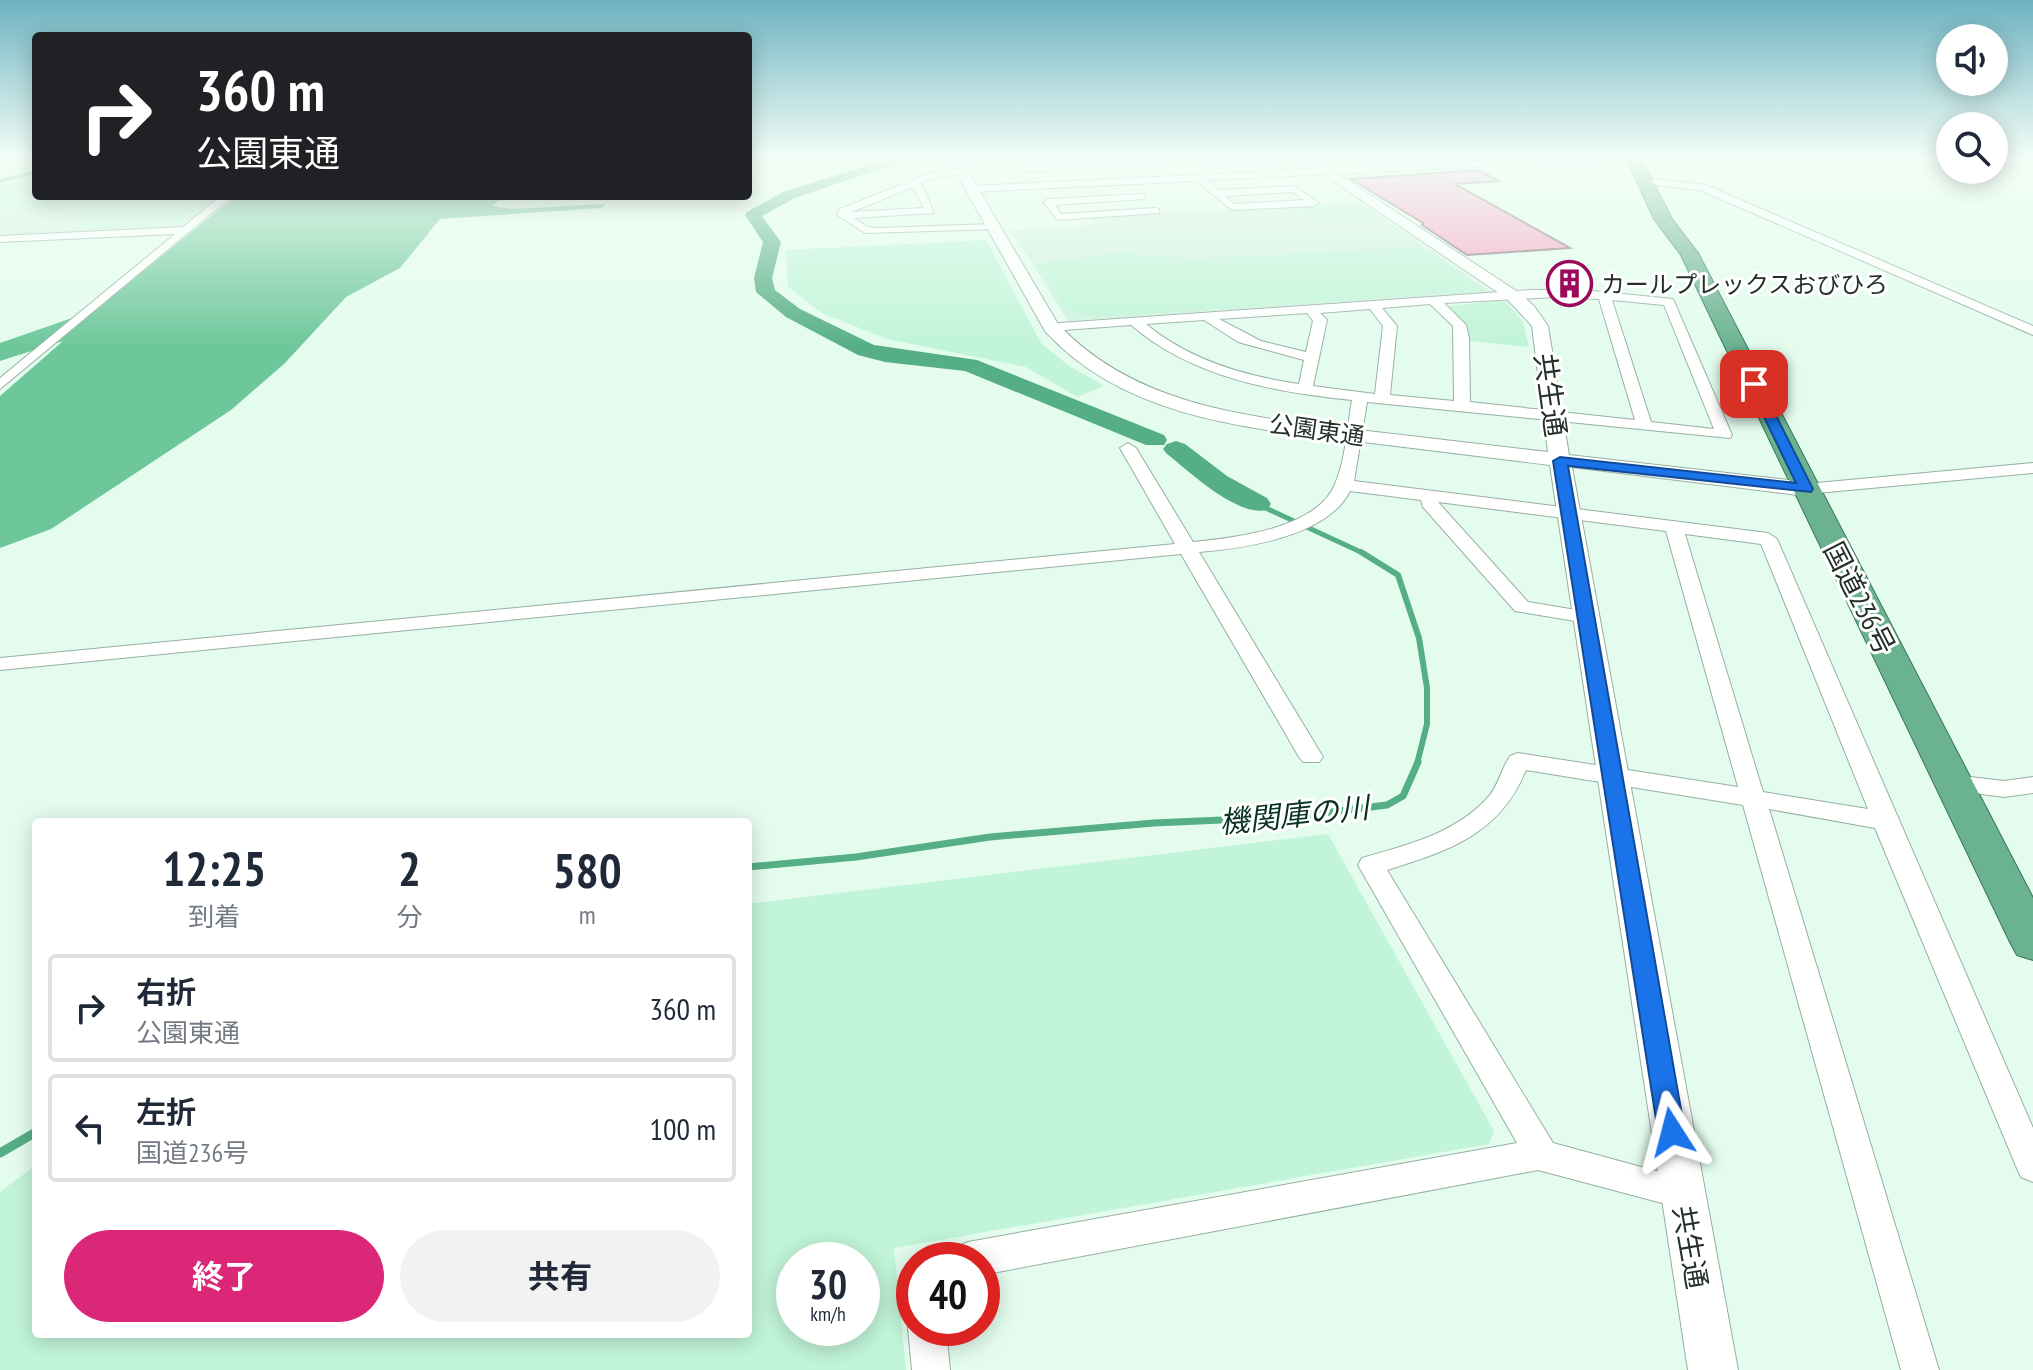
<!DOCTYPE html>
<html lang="ja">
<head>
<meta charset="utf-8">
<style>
	:root { --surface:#fff; --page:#f2f2f3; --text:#1f2937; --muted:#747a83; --line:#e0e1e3; --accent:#db2777 }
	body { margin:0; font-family:"PT Sans Narrow","Noto Sans JP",sans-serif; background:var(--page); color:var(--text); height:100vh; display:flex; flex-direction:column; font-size:30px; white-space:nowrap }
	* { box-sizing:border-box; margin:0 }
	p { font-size:26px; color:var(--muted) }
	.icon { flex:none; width:44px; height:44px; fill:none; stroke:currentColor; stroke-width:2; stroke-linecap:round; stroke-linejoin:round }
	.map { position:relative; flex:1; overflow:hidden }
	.details { position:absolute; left:32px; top:818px; width:720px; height:520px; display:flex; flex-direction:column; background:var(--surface); border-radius:8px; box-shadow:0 4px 20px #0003 }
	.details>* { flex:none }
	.top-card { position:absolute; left:32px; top:32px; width:720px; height:168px; border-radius:8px; box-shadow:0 4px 20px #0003; background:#202124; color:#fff; overflow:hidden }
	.buttons { position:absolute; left:1936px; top:24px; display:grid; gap:16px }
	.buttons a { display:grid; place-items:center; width:72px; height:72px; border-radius:50%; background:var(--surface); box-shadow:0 4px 20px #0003; font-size:40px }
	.speed { position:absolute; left:776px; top:1242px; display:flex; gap:16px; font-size:40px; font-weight:700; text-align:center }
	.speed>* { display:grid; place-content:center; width:104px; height:104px; border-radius:50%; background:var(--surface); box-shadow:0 4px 20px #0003; line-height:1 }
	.speed small { font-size:20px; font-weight:400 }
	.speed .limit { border:12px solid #d22; background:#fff; color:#111 }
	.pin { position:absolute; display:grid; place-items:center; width:68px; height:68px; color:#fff; margin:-34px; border-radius:16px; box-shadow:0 4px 12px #0006 }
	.me { position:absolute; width:88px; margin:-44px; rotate:351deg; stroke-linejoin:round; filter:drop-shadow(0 0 6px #0008) }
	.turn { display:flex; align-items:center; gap:28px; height:168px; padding:0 32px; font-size:36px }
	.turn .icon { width:104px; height:104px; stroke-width:2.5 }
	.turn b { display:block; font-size:56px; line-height:68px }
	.eta { display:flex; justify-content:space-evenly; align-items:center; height:136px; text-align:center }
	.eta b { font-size:48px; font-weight:700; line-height:56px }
	.button { display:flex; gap:16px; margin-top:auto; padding:16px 32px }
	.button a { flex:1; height:92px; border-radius:48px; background:var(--accent); color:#fff; font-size:32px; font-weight:700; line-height:92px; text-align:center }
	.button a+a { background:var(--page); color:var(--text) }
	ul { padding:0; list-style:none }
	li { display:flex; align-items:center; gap:24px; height:108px; margin:0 16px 12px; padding:0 16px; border:4px solid var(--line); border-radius:8px }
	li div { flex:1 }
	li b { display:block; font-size:30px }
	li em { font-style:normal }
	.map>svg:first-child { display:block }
	.built { fill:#d0f1de }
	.green { fill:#c1f4d8; fill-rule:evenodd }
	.forest { fill:#6dc79a }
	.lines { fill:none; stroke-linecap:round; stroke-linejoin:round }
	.stream-far4 { stroke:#56af84; stroke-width:3 }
	.stream-far3 { stroke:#56af84; stroke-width:5 }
	.stream-far2 { stroke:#56af84; stroke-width:6 }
	.stream-far1 { stroke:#56af84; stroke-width:7 }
	.stream { stroke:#56af84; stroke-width:9 }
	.river { fill:#56af84; fill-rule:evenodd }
	.building { fill:#f8a2c2; stroke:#876f77; stroke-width:2 }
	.minor-casing { stroke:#97afa2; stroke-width:2 }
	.tertiary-casing { stroke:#97afa2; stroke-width:2 }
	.trunk-casing { stroke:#3a775a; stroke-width:2 }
	.minor { fill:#fff; fill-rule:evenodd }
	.tertiary { fill:#fff; fill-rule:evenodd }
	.trunk { fill:#6ab290; fill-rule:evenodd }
	.route { fill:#1a73e8; stroke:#114b97; stroke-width:2 }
	.labels { text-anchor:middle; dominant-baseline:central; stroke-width:6; stroke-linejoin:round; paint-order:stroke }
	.far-poi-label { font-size:24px; fill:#252f29; stroke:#fff; text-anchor:start }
	.far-street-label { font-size:24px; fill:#252f29; stroke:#fff }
	.street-label { font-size:28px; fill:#252f29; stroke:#fff }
	.water-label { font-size:30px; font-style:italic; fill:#093221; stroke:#fff }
</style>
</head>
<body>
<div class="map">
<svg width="2033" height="1370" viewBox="0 0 2033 1370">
	<rect width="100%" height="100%" fill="#e3fced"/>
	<path class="built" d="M0,155H36V196H232L193,228L0,238Z
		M1360,202L1492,292L1068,321L1011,230L1088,225L1094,222L1088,216Z"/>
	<path class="green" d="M36,173V196H91L68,208L0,211V177Z
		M106,196H218L177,225L80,229L78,214Z
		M1360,203L1382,218L1312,221L1292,206Z
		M986,240L1041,343L1069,366L1104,386L1077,397L1026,367L887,339L822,313L788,287L786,250Z
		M1421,247L1485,291L1092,317L1065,309L1036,264L1120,252L1189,259Z
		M1498,301L1507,302L1523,322L1529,347L1470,341L1466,324L1448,306Z
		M1328,834L1494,1131L1489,1144L894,1248L906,1370H0V1192L36,1165V1334H748V904ZM862,1260V1328H794V1260Z"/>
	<path class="forest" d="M236,196H505L492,206L511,209L606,204L601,208L440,219L400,268L346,297L284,364L231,410L51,529L0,548V396L63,341L0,361V343L95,310Z"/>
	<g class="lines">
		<path class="stream-far4" d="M0,181L36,172"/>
		<path class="stream-far3" d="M1257,504L1365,554"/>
		<path class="stream-far2" d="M1361,552L1398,575L1419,638L1427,688V724L1417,764"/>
		<path class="stream-far1" d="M748,867L856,857L990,837L1154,823L1291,817L1387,805L1403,796L1418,762"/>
		<path class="stream" d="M0,1153L36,1132"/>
		<path class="river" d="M900,155H921L795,198L762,216L781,242L772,278L775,290L800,309L874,345L977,360L1164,435L1167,440L1164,445H1146L965,371L885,362L858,355L786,317L756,292L754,278L763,242L745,215L747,212L783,192Z
			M1176,441L1185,444L1227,476L1267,498L1271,504L1267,510C1237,517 1190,472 1167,454L1163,449L1167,444Z"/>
	</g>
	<path class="building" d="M1478,170L1499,181L1455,184L1570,248L1467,255L1422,225L1423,223L1351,179Z"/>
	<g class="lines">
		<defs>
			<path id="minor" d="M1008,155H1018L1026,166L1327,155L1322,158L1023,172Z
				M1609,155H1666L1661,158L1207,180L1218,190L1295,186L1319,203L1314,206L1232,210L1196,181L972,192L967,189L972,186ZM1293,192L1304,200L1234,204L1225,196Z
				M961,169L964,174L938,177L921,183L934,213L854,218L868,227L877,228L993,224L997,225V229L865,233L837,215L840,209L933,172ZM913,187L924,208L851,212Z
				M1644,178L1706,185L2033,326V335L1700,190L1641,183Z
				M1141,194L1145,195V199L1055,205L1061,214L1155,208L1159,209V213L1058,220L1043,202L1048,199Z
				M221,196H232L0,389V378L175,234L0,242V236L183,227Z
				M1530,290H1583L1673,299L1732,435L1730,438L1367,402L1354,481L1768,533L1777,539L2033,1128V1182L2021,1177L2016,1166L1875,828L1769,809L1939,1370H1901L1743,805L1526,770C1500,834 1449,851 1387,870L1553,1143L1693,1181L1698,1192L1693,1203L1681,1208L1538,1170L982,1275V1260H950L955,1248L968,1242L1517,1143L1358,865L1362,858C1407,845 1458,833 1490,795C1499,783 1502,768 1510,756L1518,753L1738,787L1666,531L1438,502L1528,602L1594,613L1597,617L1587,623L1515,611L1423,507L1421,500L1350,491C1327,537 1245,548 1199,552L1323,757L1319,762H1303L1299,757L1181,554L0,670V658L1175,544L1120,448L1128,443L1136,448L1193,542C1234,538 1317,529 1335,484C1346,458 1347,428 1352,400C1274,392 1193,378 1131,325L1051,331L1044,327L1046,324ZM1554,297L1599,299L1635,420L1470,402L1469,338L1466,325L1444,303ZM1612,300L1664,305L1714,429L1651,422ZM1430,304L1453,326L1454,401L1390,395L1397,326L1382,308ZM1370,309L1383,326L1375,394L1313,386L1327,320L1320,313ZM1307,313L1313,321L1306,352L1261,341L1219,319ZM1204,320L1238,342L1304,360L1299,384C1244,376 1189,360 1146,324ZM1685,534L1761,544L1868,809L1763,792Z
				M2033,463V473L1806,494L1797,489L1806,484Z
				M1953,775L2004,781L2033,777V793L2004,797L1944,789L1941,783L1944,777Z
				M914,1315V1328H946L950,1370H912L908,1328Z"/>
			<path id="tertiary" d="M946,155H958L1058,324C1137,409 1258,418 1367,431C1427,438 1488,445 1548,452L1532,326L1506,298L1295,155H1309L1518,292L1534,306L1548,326L1569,455L1806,482L1817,489L1806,496L1572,467L1738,1370H1688L1550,465C1488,457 1426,450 1363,442C1252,429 1125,419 1045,331Z"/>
			<path id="trunk" d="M1625,155H1639L1672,219L1698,253L2033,898V960L2017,955L2010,942L1681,255L1654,219Z"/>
		</defs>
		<use href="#minor" class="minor-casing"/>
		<use href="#tertiary" class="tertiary-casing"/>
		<use href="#trunk" class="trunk-casing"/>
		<use href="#minor" class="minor"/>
		<use href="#tertiary" class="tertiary"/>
		<use href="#trunk" class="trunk"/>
	</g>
	<linearGradient id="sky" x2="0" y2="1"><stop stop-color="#6db2c0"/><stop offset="0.45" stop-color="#f2fef7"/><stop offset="1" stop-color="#f2fef7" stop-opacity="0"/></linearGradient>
	<rect width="2033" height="347" fill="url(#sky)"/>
	<path class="route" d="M1754,381L1760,384L1813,489L1811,492L1568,466L1685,1132L1681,1141L1672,1144L1662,1141L1658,1132L1553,461L1560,457L1796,483L1748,384Z"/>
	<defs>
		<symbol id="building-ring" viewBox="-11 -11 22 22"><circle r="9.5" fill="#fff" stroke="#9a095a" stroke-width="1.5"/><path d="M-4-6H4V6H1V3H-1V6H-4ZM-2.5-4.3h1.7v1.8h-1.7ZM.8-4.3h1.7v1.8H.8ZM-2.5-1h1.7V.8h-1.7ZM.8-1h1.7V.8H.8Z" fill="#9a095a"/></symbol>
	</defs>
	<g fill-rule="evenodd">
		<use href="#building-ring" x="1544" y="258" width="51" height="51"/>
	</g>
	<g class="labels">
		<g class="far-poi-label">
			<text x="1601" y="284">カールプレックスおびひろ</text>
		</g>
		<g class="far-street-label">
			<text transform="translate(1317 430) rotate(8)">公園東通</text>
		</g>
		<g class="street-label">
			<text transform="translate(1551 395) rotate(82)">共生通</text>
			<text transform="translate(1860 598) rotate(63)">国道236号</text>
			<text transform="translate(1691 1247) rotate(80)">共生通</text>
		</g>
		<g class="water-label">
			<text transform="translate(1294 814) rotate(-6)">機関庫の川</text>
		</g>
	</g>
</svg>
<div class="buttons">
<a><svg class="icon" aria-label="sound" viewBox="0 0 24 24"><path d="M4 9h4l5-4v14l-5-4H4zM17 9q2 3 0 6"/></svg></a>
<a><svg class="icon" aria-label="search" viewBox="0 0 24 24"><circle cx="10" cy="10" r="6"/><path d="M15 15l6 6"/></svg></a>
</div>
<div class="speed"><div>30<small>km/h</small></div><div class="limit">40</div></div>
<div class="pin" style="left:1754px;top:384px;background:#d93025"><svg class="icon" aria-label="arrive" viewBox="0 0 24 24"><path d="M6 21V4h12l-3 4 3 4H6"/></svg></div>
<svg class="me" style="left:1672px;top:1132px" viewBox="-20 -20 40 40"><path d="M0-17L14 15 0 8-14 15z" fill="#1a73e8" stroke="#fff" stroke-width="4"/></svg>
<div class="top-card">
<div class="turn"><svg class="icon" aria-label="right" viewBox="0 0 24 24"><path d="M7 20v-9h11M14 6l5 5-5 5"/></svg><div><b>360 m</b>公園東通</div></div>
</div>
<section class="details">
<div class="eta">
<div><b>12:25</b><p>到着</p></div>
<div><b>2</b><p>分</p></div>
<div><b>580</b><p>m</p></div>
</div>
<ul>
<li><svg class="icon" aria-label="right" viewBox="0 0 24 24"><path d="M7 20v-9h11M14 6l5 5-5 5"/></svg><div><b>右折</b><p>公園東通</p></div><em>360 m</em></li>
<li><svg class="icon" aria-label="left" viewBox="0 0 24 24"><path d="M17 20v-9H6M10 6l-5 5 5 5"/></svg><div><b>左折</b><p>国道236号</p></div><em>100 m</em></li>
</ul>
<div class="button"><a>終了</a><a>共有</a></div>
</section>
</div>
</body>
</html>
